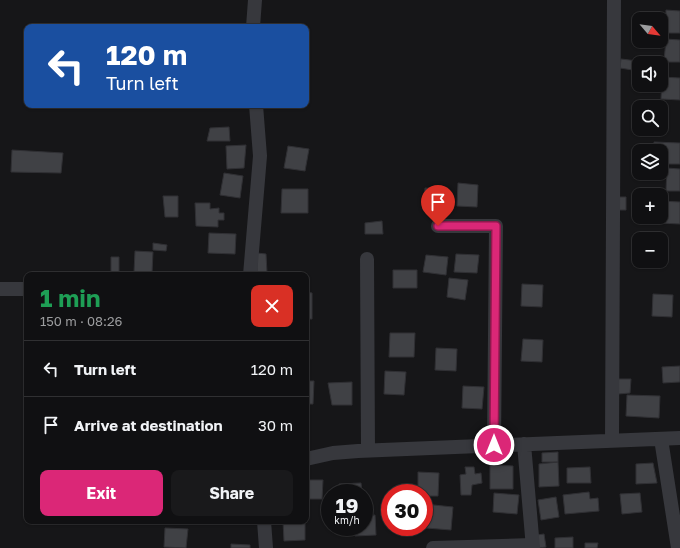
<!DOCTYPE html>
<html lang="en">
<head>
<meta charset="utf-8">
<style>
	:root { --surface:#101012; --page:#19191b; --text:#f1f3f6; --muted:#9c9d9f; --line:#303032; --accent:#db2777 }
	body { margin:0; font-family:"Golos Text",sans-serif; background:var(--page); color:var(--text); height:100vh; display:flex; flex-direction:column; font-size:15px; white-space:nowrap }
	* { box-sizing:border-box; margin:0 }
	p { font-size:13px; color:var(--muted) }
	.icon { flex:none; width:22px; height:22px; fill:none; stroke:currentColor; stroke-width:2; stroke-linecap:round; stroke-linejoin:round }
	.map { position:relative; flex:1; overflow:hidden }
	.details { position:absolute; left:24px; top:272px; width:285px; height:252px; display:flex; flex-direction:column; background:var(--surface); border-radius:8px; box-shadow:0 1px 3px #0004,0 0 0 1px var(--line) }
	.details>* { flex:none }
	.guide { position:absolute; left:24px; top:24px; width:285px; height:84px; border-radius:8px; box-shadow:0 1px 3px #0004,0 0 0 1px var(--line); background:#1a4fa0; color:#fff; overflow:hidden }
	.needle { width:26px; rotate:119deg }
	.fabs { position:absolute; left:632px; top:12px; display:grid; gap:8px }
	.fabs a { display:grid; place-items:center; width:36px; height:36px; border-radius:8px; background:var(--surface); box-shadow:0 1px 3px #0004,0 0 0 1px var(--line); font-size:20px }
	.speed { position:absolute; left:321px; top:484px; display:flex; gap:8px; font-size:20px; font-weight:700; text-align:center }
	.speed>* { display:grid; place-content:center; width:52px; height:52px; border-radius:50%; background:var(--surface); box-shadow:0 1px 3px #0004,0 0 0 1px var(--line); line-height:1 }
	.speed small { font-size:10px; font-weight:400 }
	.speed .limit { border:6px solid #d22; background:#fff; color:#111 }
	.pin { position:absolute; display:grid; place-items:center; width:34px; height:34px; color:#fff; margin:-41px -17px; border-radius:50% 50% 50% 0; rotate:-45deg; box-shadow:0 0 4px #0007 }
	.pin .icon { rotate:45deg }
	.me { position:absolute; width:44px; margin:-22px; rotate:0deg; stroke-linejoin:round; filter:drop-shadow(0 0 3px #0008) }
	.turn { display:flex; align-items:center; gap:14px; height:84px; padding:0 16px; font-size:18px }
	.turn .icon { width:52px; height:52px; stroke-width:2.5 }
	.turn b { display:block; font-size:28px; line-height:34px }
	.round { display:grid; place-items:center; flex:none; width:42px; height:42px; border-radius:8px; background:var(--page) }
	.overview { display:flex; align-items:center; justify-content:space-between; height:68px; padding:0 16px }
	h1 { font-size:24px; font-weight:700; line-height:30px; color:#1e9e55 }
	.cta { display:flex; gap:8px; margin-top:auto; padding:8px 16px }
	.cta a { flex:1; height:46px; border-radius:8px; background:var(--accent); color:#fff; font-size:16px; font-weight:700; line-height:46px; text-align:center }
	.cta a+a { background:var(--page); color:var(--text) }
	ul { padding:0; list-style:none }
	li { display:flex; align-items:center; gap:12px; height:56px; padding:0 16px; border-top:1px solid var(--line) }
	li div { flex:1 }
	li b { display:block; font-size:15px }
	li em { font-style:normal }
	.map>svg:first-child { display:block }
	.building { fill:#404145; stroke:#303034 }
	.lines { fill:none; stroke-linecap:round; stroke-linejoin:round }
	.minor { stroke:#37383d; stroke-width:14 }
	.route-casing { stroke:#8e194d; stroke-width:10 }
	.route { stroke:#db2777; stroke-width:7 }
</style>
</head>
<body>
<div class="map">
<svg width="680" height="548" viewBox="0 0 680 548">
	<rect width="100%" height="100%" fill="#161618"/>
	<path class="building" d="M666,10L680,11V33H665Z
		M666,39L680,40V62H664Z
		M621,59L646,62V63H639V71L620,68Z
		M662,77L680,78V100L661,99Z
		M229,127L230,141H207L210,128Z
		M654,142L680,143V164H661V151H654Z
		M246,145L244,168L227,169L226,146Z
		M288,146L309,149L305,171L284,168Z
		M12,150L63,153L61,173L11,172Z
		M667,168L680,169V191H666Z
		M224,173L243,176L240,198L220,195Z
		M458,183L478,185L477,207L457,206Z
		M425,188L446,189L444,211L423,210Z
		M282,189H308V213H281Z
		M163,196H178V217H165Z
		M618,197H626V210H618Z
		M661,201L680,202V224L659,223Z
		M195,203H210V209L219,208V213H224V220H218V227L196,226Z
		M382,221L383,234H365V223Z
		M209,233L236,234L235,254L208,253Z
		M153,243L167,245L166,251L153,250Z
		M135,251L153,252L152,273L134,272Z
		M257,253L266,254L267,273H257Z
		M456,254L479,255L477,273L454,272Z
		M426,255L448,257L446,275L423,272Z
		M111,257H119V274H111Z
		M393,270H417V288H393Z
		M449,278L468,280L465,300L447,297Z
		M522,284L543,285L542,307L521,306Z
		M306,292L312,293V319H306Z
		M653,294L673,295L672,317L652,316Z
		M390,333H415L414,357H389Z
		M523,339L543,340L542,362L521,361Z
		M436,348L457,349L456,371L435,370Z
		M680,366V382L663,383L662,367Z
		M385,371L406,372L404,395L384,394Z
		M618,379H631L630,393L618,394Z
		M306,381H314L313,404H308V410H306Z
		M352,382V405H332L328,383Z
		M463,386L484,387L482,409L462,408Z
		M627,395L660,396L659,418L626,416Z
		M558,452V462H542V453Z
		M558,462L559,486L539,487V464Z
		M653,463L657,483L636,484V464Z
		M490,465L513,466V489H490Z
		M465,467H474L475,474L481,473L482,483L472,485L471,495H461L460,475L466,474Z
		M590,467L591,483H567V468Z
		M418,472L439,473L438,496H424V493H418Z
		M307,480H323L322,499H307Z
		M361,483L362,493H340L339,484Z
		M589,492L590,499L598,498L599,511L565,514L563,495Z
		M494,493L519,495L517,514L493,512Z
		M640,493L642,512L622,514L620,494Z
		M556,497L559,517L541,520L538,500Z
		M424,504L453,507L451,530L414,527H424Z
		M375,515L376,535L355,536L354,527H364V516Z
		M283,521H305V540L284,541Z
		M165,528L188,529L186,548L164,547Z
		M544,534L546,547L539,548L537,535Z
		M573,537V548H555V538Z
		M585,543H598L597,548H585Z
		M231,544L250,545V548H231Z"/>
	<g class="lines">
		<path class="minor" d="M253,27L255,0
			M438,226H496L494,445
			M367,259L368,450
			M250,275L260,156L256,105
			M0,289H27
			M661,439L678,548
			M612,440L614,0
			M524,444L533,548
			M306,459L333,453L358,451L680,438
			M264,521L266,548
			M433,548L532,545"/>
	</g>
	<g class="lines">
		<defs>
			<path id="route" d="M438,226H496L494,445"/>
		</defs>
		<use href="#route" class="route-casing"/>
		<use href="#route" class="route"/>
	</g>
</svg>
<div class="fabs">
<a><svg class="needle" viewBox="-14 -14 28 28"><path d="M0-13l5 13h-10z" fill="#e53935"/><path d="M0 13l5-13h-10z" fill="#9c9d9f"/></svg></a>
<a><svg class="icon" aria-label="sound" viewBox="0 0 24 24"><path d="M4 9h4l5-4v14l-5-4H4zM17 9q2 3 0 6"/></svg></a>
<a><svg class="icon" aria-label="search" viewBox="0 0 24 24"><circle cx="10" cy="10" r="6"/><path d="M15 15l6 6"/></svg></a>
<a><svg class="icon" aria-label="layers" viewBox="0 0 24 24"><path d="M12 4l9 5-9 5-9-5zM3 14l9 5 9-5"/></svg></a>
<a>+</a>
<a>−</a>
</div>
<div class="speed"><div>19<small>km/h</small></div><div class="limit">30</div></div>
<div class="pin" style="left:438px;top:226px;background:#d93025"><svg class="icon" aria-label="arrive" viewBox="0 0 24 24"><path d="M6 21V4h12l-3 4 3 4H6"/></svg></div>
<svg class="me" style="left:494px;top:445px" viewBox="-20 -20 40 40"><circle r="17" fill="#db2777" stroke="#fff" stroke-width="3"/><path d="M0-11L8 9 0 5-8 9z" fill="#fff"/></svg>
<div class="guide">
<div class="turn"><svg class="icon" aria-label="left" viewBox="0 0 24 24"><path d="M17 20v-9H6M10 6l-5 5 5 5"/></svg><div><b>120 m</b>Turn left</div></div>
</div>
<section class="details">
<div class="overview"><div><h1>1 min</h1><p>150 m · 08:26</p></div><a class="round" style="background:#d93025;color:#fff"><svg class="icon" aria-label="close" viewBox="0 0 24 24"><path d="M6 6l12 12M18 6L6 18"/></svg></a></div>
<ul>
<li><svg class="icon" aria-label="left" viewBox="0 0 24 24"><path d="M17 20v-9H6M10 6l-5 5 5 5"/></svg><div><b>Turn left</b></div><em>120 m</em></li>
<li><svg class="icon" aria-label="arrive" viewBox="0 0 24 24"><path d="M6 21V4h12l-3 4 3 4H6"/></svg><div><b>Arrive at destination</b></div><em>30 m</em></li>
</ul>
<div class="cta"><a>Exit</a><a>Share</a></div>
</section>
</div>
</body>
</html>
